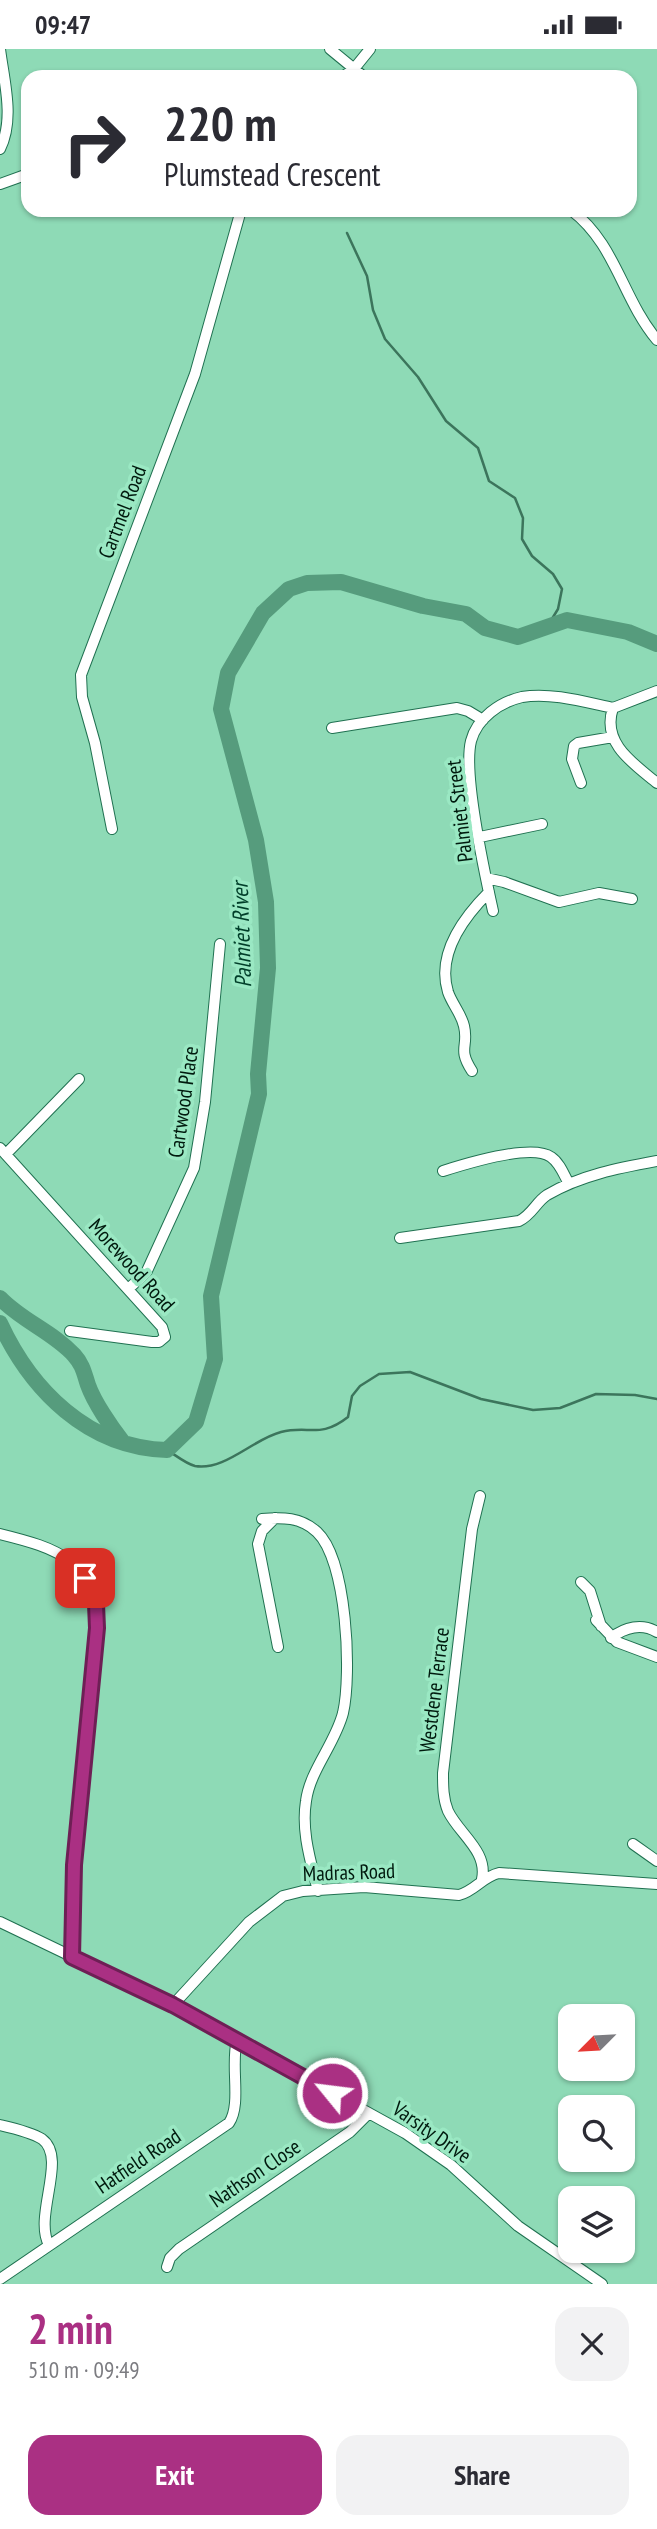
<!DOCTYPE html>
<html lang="en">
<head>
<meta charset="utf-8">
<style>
	:root { --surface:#fff; --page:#f2f2f3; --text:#2b2b33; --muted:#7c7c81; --accent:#aa3083 }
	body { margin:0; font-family:"PT Sans Narrow",sans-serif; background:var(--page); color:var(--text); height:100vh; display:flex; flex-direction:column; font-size:26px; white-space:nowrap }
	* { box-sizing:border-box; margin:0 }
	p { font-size:23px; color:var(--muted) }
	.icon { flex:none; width:38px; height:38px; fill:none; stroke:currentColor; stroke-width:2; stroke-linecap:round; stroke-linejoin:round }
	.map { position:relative; height:2235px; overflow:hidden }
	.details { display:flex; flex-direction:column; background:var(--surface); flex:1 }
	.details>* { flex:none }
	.top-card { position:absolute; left:21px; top:21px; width:616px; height:147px; border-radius:21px; box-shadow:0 2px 5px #0004; background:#fff; color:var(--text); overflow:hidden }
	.needle { width:46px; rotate:246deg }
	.fabs { position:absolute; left:558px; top:1955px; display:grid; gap:14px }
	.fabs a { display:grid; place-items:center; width:77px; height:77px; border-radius:14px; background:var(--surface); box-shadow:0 2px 5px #0004; font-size:35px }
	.pin { position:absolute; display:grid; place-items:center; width:60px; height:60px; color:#fff; margin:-30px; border-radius:14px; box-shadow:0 4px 10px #0006 }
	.me { position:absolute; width:77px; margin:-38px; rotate:299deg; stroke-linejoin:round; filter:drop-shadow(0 0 5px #0008) }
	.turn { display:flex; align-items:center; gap:24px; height:147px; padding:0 28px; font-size:32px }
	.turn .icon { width:91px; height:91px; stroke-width:2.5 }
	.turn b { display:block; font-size:49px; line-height:60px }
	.round { display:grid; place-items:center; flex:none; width:74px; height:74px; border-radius:21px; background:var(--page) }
	.head { display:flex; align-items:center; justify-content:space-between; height:119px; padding:0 28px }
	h1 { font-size:42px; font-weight:700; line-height:52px; color:var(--accent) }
	.primary-button { display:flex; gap:14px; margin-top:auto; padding:14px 28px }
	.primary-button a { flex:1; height:80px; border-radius:21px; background:var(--accent); color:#fff; font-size:28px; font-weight:700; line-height:80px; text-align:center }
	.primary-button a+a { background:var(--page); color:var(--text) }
	.status { display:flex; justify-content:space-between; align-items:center; height:49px; padding:0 35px; background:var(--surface); direction:ltr }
	.status svg { height:19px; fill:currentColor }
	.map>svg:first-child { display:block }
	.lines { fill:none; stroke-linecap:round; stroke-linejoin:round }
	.stream { stroke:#3c755c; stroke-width:2.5 }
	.river { stroke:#569c7d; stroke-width:16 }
	.minor-casing { stroke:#207151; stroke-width:12 }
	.minor { stroke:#fff; stroke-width:10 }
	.route-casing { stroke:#6e1f55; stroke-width:18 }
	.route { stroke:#aa3083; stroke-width:12 }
	.labels { text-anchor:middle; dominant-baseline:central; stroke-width:7; stroke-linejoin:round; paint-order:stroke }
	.street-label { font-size:21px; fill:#001a0e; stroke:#9ae8c3 }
	.water-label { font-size:23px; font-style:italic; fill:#003e29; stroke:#9ae8c3 }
</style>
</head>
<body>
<div class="status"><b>09:47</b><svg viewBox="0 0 49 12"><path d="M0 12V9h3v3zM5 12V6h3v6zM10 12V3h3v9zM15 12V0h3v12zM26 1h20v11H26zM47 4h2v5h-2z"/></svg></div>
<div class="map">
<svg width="657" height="2235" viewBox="0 0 657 2235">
	<rect width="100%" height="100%" fill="#8edab6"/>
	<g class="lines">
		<path class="stream" d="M347,184L367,227L373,261L385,290L418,328L446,372L478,399L489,432L515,449L523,469L522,490L532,507L553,525L562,540L558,560L547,578
			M167,1401C174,1405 186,1415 195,1417C225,1422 253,1390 281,1383C309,1376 320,1390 348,1368L352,1347L360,1337L379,1325L410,1323L481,1350L533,1361L560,1359L596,1345L635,1346L657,1350"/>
		<path class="river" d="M0,1249C22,1272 53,1283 74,1306C83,1316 84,1324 88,1336C94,1353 111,1378 122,1392
			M0,1274C31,1341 88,1399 167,1401L196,1373L215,1310L211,1247L259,1045L258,1025L268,919L266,853L256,791L221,660L228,624L263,564L289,540L307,534L341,533L423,557L466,565L485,579L518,588L567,571L628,583L657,595"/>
		<defs>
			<path id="minor" d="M0,0C4,32 15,70 0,100
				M330,0L364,28
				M342,28L353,21L370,0
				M0,135L28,125
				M571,161C616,195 622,249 657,291
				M613,659C601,694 634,715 657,734
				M613,659L657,642
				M332,679L457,659L468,662L483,671
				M581,734L572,710L574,697L578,694L613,688
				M112,780L95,694L82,648L81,626L195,325L241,161
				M480,788L542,775
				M486,829L504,833L559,853L599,844L632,850
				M493,862C485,826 463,724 471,692C477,669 500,653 522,648C551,643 585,653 613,659
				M472,1022C457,999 469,998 464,977C461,964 452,955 448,943C436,904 464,868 489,843
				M0,1099L162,1278L165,1288L159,1293H152L70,1282
				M6,1105L79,1030
				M443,1122C465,1115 532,1094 551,1108C560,1114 564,1126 569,1135
				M400,1189L519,1172C532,1166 536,1153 547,1146C581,1126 619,1119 657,1112
				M128,1240L146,1224L194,1119L205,1053L220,895
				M480,1447L472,1480L443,1724C443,1737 443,1750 448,1762C459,1785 488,1802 482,1830
				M275,1469L262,1482L258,1495L278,1598
				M262,1470C282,1468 301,1468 317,1483C347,1511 352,1625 343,1664C335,1695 310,1721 306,1752C301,1783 311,1813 318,1842
				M0,1485C57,1499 96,1511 97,1579L74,1816L72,1908
				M581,1533L590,1542L601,1577
				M596,1571L617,1593L657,1608
				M611,1589C625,1578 642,1574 657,1583
				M633,1795L657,1812
				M0,1873L173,1956L405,2084L451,2116L518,2177L602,2235
				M173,1956L249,1873L283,1847L303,1842L364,1838L459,1846C475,1842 482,1828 499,1824L657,1835
				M0,2076C13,2079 31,2083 42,2090C68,2109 33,2167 49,2196
				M167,2218L170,2209L179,2200L350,2083L369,2064
				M0,2230L229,2074C242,2055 230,2016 237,1991"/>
		</defs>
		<use href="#minor" class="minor-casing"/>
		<use href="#minor" class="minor"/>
	</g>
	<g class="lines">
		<defs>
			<path id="route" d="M85,1529L96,1555L97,1579L74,1816L72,1908L173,1956L332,2044"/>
		</defs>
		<use href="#route" class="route-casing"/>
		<use href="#route" class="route"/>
	</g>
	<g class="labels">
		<g class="street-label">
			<text transform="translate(122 463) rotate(-69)">Cartmel Road</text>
			<text transform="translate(459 762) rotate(-97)">Palmiet Street</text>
			<text transform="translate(183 1053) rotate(-82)">Cartwood Place</text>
			<text transform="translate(132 1216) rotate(48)">Morewood Road</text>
			<text transform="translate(434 1641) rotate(-83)">Westdene Terrace</text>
			<text transform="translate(349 1823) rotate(-2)">Madras Road</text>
			<text transform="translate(432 2083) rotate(35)">Varsity Drive</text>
			<text transform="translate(138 2112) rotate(-34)">Hatfield Road</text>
			<text transform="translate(255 2124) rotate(-34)">Nathson Close</text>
		</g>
		<g class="water-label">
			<text transform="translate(241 886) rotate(-92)">Palmiet River</text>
		</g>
	</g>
</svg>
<div class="fabs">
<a><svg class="needle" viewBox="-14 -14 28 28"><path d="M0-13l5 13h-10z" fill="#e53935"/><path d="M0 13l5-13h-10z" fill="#7c7c81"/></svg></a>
<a><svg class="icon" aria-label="search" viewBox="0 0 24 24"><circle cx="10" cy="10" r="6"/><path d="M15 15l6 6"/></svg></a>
<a><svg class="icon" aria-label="layers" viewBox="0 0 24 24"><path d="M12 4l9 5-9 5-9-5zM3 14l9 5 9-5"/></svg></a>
</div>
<div class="pin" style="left:85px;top:1529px;background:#d93025"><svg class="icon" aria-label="arrive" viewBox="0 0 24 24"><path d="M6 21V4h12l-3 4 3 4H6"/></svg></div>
<svg class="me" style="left:332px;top:2044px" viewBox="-20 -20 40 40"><circle r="17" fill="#aa3083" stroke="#fff" stroke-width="3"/><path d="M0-11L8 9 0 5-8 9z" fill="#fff"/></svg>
<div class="top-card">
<div class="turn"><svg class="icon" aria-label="right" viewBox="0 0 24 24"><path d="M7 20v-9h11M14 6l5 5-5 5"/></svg><div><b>220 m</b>Plumstead Crescent</div></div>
</div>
</div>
<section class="details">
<div class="head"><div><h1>2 min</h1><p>510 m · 09:49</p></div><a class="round"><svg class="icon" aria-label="close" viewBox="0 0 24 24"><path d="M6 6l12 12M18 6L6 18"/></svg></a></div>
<div class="primary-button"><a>Exit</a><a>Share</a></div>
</section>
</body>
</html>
